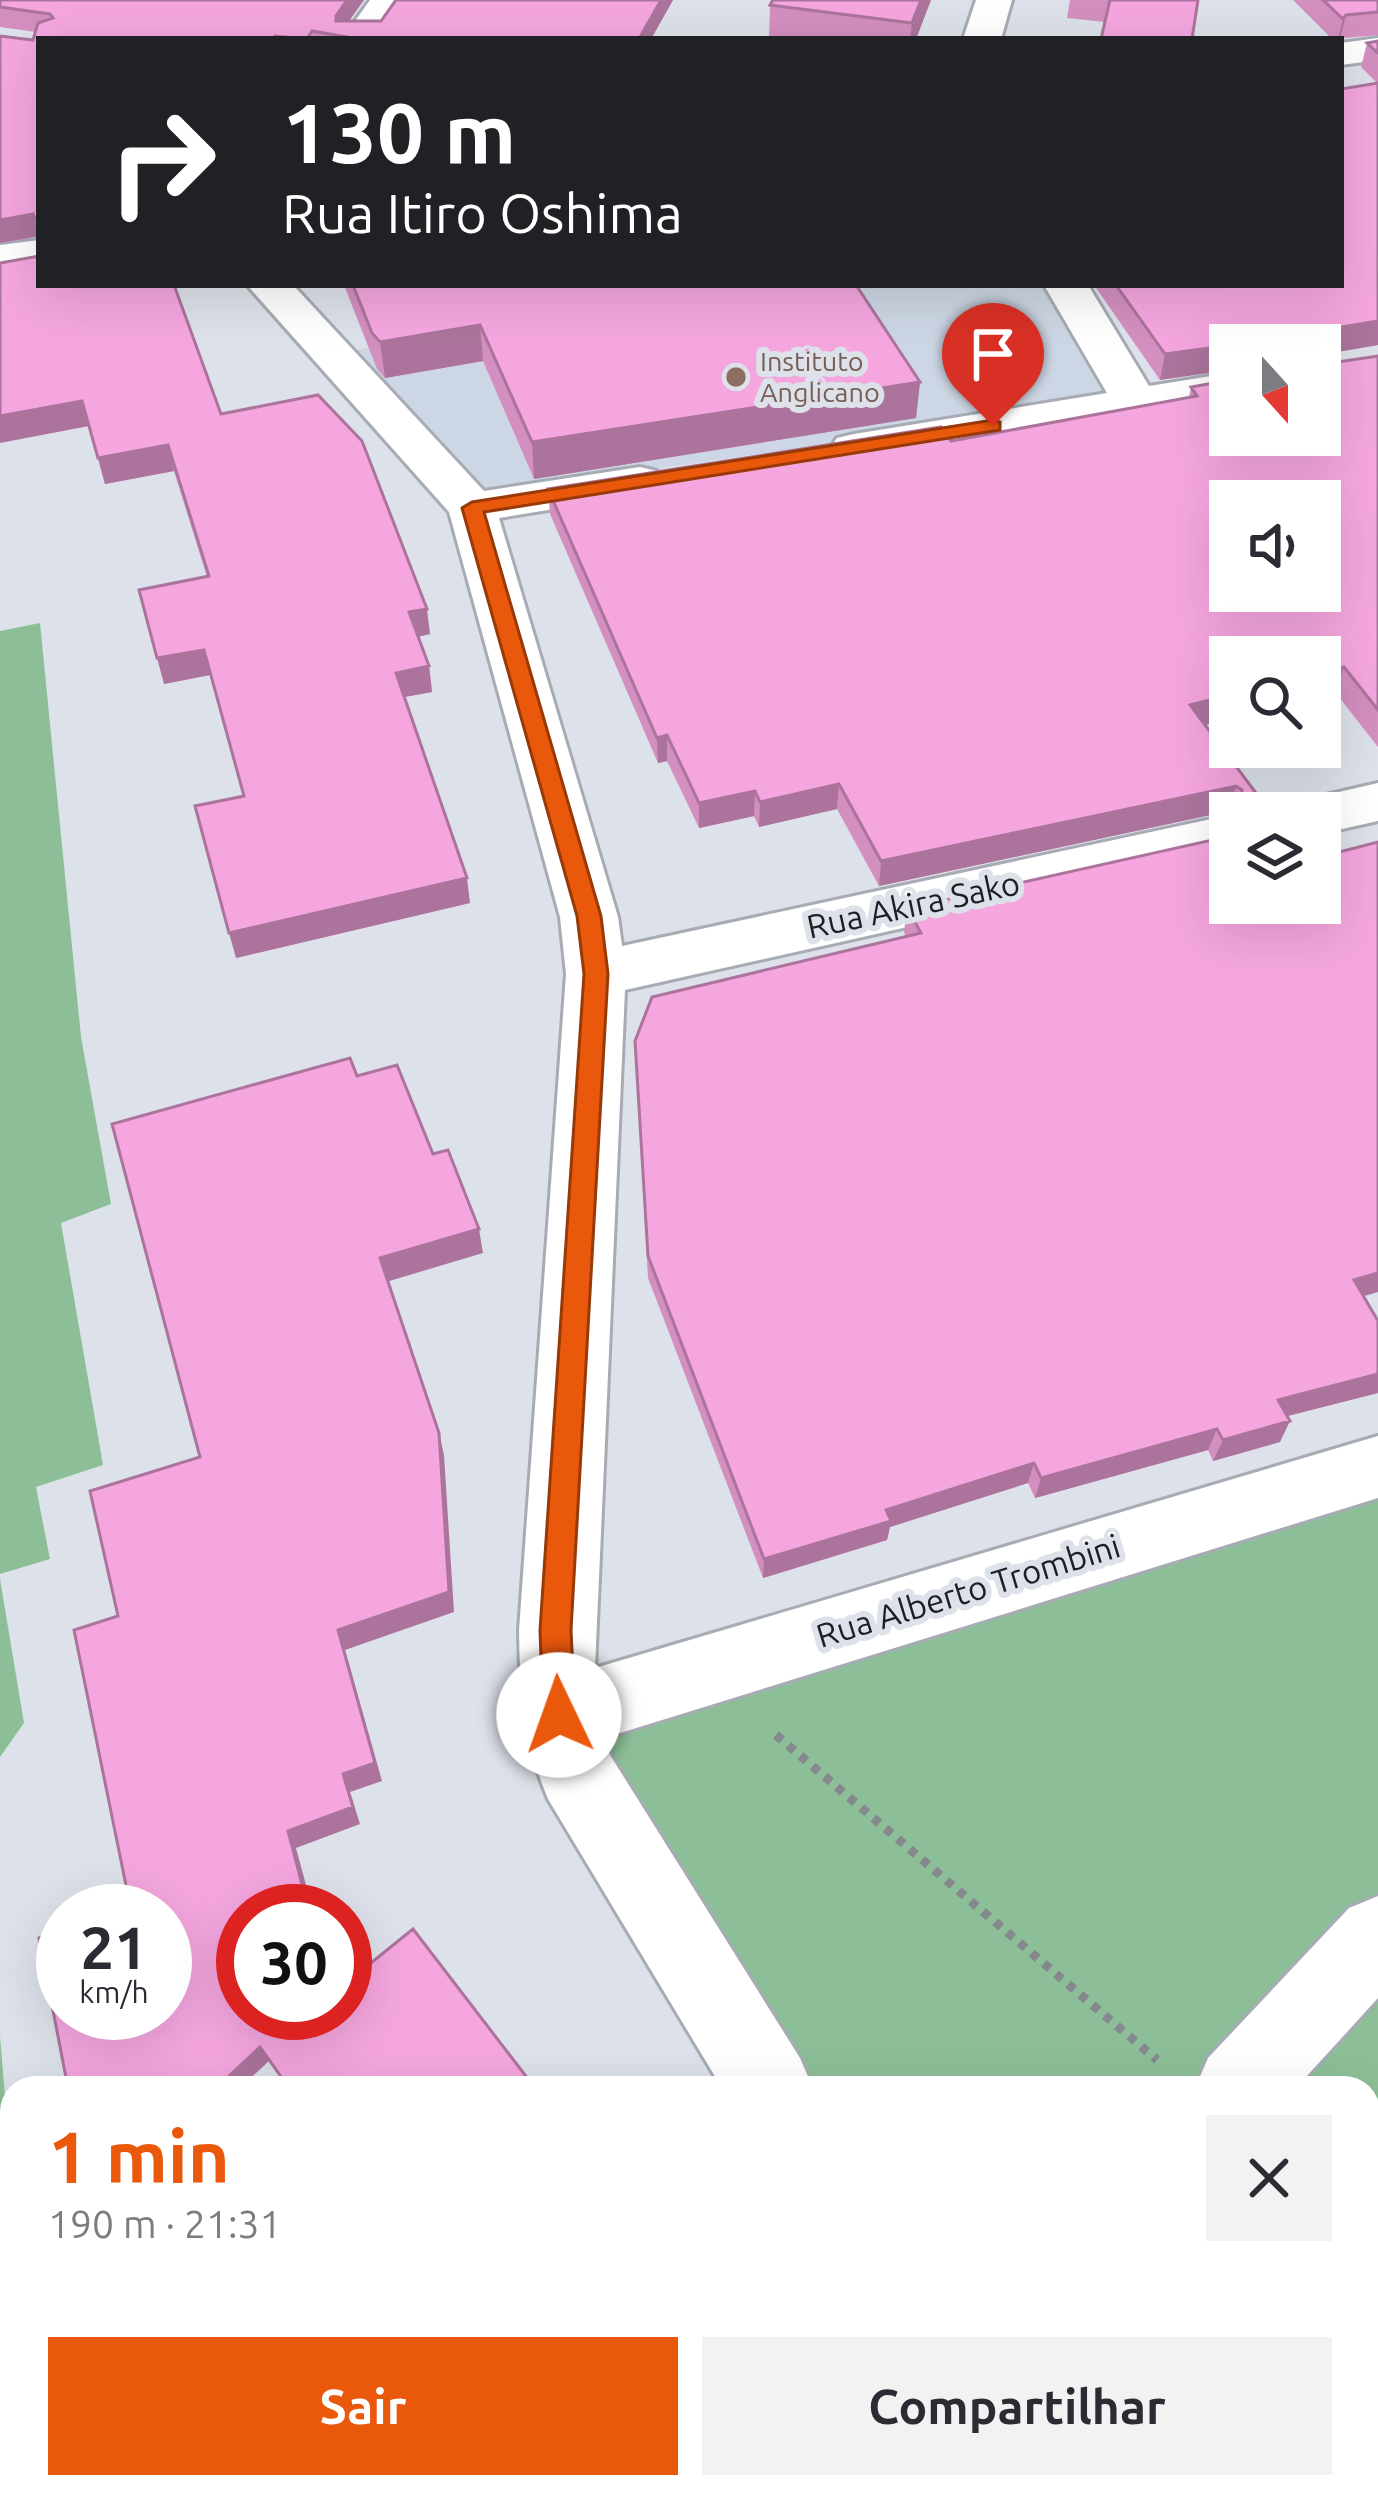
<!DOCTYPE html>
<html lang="pt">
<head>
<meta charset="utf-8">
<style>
	:root { --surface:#fff; --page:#f2f2f3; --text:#2b2b33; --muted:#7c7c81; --accent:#ea580c }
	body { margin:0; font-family:Ubuntu,sans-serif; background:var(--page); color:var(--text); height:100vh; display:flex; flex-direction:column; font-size:45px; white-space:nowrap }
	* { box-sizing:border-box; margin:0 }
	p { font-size:39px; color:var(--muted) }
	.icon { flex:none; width:66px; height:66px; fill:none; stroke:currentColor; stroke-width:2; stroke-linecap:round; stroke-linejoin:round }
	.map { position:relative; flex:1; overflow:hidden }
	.panel { position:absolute; left:0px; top:2076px; width:1380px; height:423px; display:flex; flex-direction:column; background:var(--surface); border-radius:36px 36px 0 0; box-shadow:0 12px 48px #0002 }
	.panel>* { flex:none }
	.guide { position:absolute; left:36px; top:36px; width:1308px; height:252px; border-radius:0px; box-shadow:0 12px 48px #0002; background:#202124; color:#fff; overflow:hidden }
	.needle { width:78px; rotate:159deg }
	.buttons { position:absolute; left:1209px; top:324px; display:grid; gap:24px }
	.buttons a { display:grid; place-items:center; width:132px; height:132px; border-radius:0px; background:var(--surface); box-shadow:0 12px 48px #0002; font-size:60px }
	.speed { position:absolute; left:36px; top:1884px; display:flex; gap:24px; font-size:60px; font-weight:700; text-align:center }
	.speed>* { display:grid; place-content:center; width:156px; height:156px; border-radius:50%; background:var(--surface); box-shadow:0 12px 48px #0002; line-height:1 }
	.speed small { font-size:30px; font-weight:400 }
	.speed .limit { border:18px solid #d22; background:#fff; color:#111 }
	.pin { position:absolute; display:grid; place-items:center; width:102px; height:102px; color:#fff; margin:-123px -51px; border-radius:50% 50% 50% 0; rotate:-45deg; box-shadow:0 0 12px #0007 }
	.pin .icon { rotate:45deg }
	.me { position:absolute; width:132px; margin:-66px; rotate:357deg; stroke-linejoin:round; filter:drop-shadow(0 0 9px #0008) }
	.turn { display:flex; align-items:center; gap:42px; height:252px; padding:0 48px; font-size:54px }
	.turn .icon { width:156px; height:156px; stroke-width:2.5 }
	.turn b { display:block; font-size:84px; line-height:102px }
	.round { display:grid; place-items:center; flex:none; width:126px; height:126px; border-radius:0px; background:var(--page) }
	.summary { display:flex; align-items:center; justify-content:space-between; height:204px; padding:0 48px }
	h1 { font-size:72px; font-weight:700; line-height:90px; color:var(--accent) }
	.button { display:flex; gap:24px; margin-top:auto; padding:24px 48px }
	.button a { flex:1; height:138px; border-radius:0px; background:var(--accent); color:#fff; font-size:48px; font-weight:700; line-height:138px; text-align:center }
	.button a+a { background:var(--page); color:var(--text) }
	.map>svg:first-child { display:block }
	.built { fill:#cdd6e4 }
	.green { fill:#8cbf98 }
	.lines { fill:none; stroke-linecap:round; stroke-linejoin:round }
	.minor-casing { stroke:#a7acb4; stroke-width:6 }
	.path { stroke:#85898e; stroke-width:9; stroke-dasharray:8 8; stroke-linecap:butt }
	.minor { fill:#fff; fill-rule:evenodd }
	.wall { fill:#d38fc0 }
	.shaded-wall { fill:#ac749c }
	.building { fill:#f5a6df; stroke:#ac749c; stroke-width:3; fill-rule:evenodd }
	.route { fill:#ea580c; stroke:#983908; stroke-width:3 }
	.education-dot { fill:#8d6e63; stroke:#dde2ea; stroke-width:4.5 }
	.labels { text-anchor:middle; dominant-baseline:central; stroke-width:12; stroke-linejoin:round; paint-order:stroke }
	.far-education-label { font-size:27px; fill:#785e54; stroke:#dde2ea; text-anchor:start }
	.street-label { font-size:33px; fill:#1c1e21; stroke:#dde2ea }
</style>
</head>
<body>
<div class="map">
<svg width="1378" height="2497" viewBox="0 0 1378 2497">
	<rect width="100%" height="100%" fill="#dde2ea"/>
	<path class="built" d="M748,285H1057L1120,401L478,495L343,352Z"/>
	<path class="green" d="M40,623L81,1037L111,1204L61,1223L103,1465L36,1487L50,1559L0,1574V631Z
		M1378,1476V1923L1218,2088H770L559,1715Z
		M0,1579L24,1723L0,1757Z
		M1378,1932V2497H794L805,2487H1368V2088H1231Z
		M0,2036L12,2182V2290L0,2302Z"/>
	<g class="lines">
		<defs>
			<path id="minor" d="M370,0H407L380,39H342Z
				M976,0H1012L1001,39H963Z
				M1378,38V60L1341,65V43Z
				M39,240V266L0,271V245Z
				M247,285H293L484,491L640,467L657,471L664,481L657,491L640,495L499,518L618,917L622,946L1230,815V855L625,990L595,1668L1378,1436V1498L604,1738L610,1755L800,2058L813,2088H722L548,1799C523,1739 520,1694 519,1630L566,974L560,917L449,512Z
				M1044,285H1088L1149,386L1230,373V401L854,462L837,458L830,448L837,438L854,434L1107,393Z
				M1378,783V821L1320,834V813H1293L1300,801Z
				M1378,1896V1998L1296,2088H1195L1208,2058L1349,1908Z
				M756,2487H858L854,2497H751Z"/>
		</defs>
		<use href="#minor" class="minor-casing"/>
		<path class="path" d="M776,1735L1157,2060
			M1368,2207L1378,2214"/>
		<use href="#minor" class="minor"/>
	</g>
	<path class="wall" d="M0,0H364L349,21H381L396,0H673L651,39H39V237L0,243V36L33,40L36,32L0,27Z
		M773,0H931L916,39H786L769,37L770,5Z
		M1070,0H1198L1105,22L1067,18Z
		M1293,0H1378V35L1332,39Z
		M1378,41V345L1324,354V364L1378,356V747L1335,692L1320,696V657L1230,719L1205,725L1271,813H1232L1229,811L879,886L837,809L759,827L754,816L699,828L667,761L658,763L550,514L548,489L951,441L1189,397L1191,387L1230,435L1320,345H1230L1160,380L1094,285H1341L1377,83L1361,67L1367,43Z
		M344,285H856L920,382L916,418L534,479L483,361L385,378L377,369Z
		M221,414L430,634L418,637L429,666L432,692L404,697L470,903L236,958L244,796L210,675L164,684L207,577L174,471L105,484L89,426Z
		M1378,842V1292L1364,1296L1378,1393L1287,1416L1280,1442L1213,1461L1208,1450L1035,1498L1028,1483L890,1527L887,1540L763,1578L648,1278L635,1041L906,937L904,932L907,908L1230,903Z"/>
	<path class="shaded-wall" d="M347,0H364L338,36L336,16Z
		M661,0H673L651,39H639Z
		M921,0H931L916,39H910L912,23Z
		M1346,15L1340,39H1338L1343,19Z
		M33,214L38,236L0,243V220Z
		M1378,321V345L1320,355L1324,330Z
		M480,325L483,361L385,378L380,342Z
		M1230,346V370L1160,380L1165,354Z
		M920,382L916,418L534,479L532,442Z
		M82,401L89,426L0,443V416Z
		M168,445L174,471L105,484L98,458Z
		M427,609L430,634L412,638L409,612Z
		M204,650L210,675L164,684L157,658Z
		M429,666L432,692L399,698L396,673Z
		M1344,667L1335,692L1320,696V673Z
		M1230,695V719L1184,730L1190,705Z
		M667,735V761L658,763L657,738Z
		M839,784L837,809L759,827L760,802Z
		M1236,786L1229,811L879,886L881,861Z
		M755,791L754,816L699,828V803Z
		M467,878L470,903L236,958L229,933Z
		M479,1229L483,1253L386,1282L380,1258Z
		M1378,1273V1292L1343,1302L1354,1280Z
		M1378,1374V1393L1268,1421L1278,1400Z
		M1290,1421L1280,1442L1213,1461L1223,1440Z
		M1217,1429L1208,1450L1035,1498L1041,1478Z
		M439,1433L444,1455L454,1612L345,1650L382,1781L350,1792L360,1824L296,1848L313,1911H309L288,1831L343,1774L338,1630Z
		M1034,1463L1028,1483L890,1527L887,1540L763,1578L764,1559L886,1510Z
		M260,2047L270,2060L240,2088H216Z
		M528,2487H536L525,2497H516Z
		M577,2487H584L573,2497H566Z"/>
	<path class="building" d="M0,0H347L336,16V21H381L396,0H661L639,39H359L312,31L307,39L275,36L273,39H39V226L33,214L0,220V36L33,40L38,23L53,18L50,14L0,7Z
		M773,0H921L912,23L770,5Z
		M1110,0H1198L1192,39H1101Z
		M1323,0H1378V12L1346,15L1343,19Z
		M1378,41V53L1367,43Z
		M1378,83V321L1324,330V364L1378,356V710L1344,667L1320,673V657H1230V695L1190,705L1271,813H1240L1242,790L1236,786L881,861L839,784L760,802L755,791L699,803L667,735L657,738L548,489L941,427L951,441L1197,396L1191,387L1230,380V435H1320V345L1239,344L1165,354L1116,285H1341V89ZM1230,501H1320V591H1230Z
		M39,256V285H174L221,414L318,395L362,441L427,609L409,612L429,666L396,673L467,878L229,933L195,806L244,796L204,650L157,658L139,590L209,576L168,445L98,458L82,401L0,416V263Z
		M353,285H856L920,382L532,442L480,325L380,342L372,333Z
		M1230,836V903H1320V857L1378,842V1273L1354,1280L1378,1321V1374L1278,1400L1290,1421L1223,1440L1217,1429L1041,1478L1034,1463L886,1510L891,1521L764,1559L648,1256L635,1041L652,997L921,933L907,908Z
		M350,1058L357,1076L397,1065L433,1154L448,1150L479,1229L380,1258L439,1433L449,1592L338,1630L375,1763L343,1774L353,1807L288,1831L309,1911H243V2013H345V1984L413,1929L535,2088H289L260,2047L216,2088H68L39,1938L63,1929V2013H165V1911H113L130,1905L74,1630L118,1616L90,1491L200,1457L112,1124Z
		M12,2464V2487H528L516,2497H0V2473Z
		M553,2487H577L566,2497H559Z"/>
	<path class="route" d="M993,420L1000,422V430L484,512L601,916L608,974L571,1630L575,1715L570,1726L559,1730L547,1726L543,1715L540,1630L584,974L577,916L462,508L472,502Z"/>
	<circle class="education-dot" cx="736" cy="377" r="12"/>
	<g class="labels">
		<g class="far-education-label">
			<text x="760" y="361">Instituto<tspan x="760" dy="31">Anglicano</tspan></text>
		</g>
		<g class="street-label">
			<text transform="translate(913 904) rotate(-12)">Rua Akira Sako</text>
			<text transform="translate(968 1590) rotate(-17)">Rua Alberto Trombini</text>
		</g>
	</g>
</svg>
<div class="buttons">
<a><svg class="needle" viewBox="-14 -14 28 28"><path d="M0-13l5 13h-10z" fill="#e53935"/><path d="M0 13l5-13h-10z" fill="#7c7c81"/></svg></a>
<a><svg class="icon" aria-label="sound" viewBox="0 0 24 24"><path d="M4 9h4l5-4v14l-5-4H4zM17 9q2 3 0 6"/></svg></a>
<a><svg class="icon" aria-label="search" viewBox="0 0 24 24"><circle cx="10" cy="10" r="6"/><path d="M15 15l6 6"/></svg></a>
<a><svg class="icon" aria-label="layers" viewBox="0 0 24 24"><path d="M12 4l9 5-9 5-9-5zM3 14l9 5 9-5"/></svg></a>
</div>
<div class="speed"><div>21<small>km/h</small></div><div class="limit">30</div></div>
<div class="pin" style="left:993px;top:426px;background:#d93025"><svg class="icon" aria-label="arrive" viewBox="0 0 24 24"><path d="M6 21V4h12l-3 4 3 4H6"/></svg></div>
<svg class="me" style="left:559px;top:1715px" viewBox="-20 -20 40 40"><circle r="19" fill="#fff"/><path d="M0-13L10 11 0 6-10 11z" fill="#ea580c"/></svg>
<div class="guide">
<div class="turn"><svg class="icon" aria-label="right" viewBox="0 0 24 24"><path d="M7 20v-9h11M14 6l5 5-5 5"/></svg><div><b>130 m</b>Rua Itiro Oshima</div></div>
</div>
<section class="panel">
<div class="summary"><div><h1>1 min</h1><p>190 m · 21:31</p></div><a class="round"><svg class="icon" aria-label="close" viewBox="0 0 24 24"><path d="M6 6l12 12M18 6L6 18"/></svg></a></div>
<div class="button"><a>Sair</a><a>Compartilhar</a></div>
</section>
</div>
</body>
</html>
